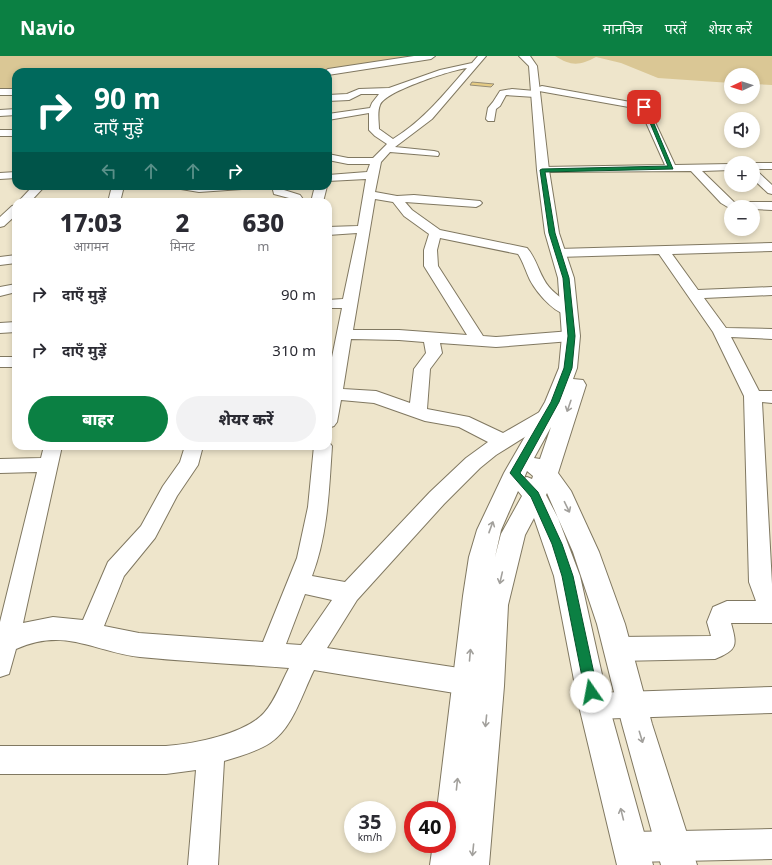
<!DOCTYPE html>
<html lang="hi">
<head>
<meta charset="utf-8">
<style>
	:root { --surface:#fff; --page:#f2f2f3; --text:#2b2b33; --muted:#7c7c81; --accent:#0b8043 }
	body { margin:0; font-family:"Noto Sans","Noto Sans Devanagari",sans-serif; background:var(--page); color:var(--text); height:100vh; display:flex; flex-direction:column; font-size:15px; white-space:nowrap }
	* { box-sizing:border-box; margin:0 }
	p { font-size:13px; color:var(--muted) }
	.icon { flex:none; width:22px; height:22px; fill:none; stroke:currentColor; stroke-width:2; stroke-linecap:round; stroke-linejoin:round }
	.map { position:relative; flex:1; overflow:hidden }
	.details { position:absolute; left:12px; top:142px; width:320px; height:252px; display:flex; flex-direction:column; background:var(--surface); border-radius:12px; box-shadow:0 2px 6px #0003 }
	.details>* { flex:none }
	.guide { position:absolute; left:12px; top:12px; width:320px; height:122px; border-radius:12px; box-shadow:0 2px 6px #0003; background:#00695c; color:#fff; overflow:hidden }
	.needle { width:26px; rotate:266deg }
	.controls { position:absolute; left:724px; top:12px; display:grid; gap:8px }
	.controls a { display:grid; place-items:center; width:36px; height:36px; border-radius:50%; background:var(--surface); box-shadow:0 2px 6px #0003; font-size:20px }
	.speed { position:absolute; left:344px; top:745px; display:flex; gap:8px; font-size:20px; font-weight:700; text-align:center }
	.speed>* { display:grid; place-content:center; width:52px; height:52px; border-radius:50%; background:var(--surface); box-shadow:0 2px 6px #0003; line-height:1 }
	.speed small { font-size:10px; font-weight:400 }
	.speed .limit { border:6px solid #d22; background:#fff; color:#111 }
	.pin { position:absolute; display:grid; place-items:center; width:34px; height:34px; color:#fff; margin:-17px; border-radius:8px; box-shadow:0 2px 6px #0006 }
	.me { position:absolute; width:44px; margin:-22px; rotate:348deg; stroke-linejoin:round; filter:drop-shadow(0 0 3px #0008) }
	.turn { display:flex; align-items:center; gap:14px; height:84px; padding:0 16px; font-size:18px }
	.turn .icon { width:52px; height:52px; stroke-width:2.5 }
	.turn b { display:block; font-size:28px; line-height:34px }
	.lanes { display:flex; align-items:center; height:38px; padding:0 16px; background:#0003; justify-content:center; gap:20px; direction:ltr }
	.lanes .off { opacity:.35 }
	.eta { display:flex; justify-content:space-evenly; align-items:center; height:68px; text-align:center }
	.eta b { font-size:24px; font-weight:800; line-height:28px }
	.cta { display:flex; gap:8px; margin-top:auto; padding:8px 16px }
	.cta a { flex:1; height:46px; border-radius:24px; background:var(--accent); color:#fff; font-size:16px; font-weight:800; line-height:46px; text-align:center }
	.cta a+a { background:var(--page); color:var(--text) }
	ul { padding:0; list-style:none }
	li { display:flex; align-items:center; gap:12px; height:56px; padding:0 16px }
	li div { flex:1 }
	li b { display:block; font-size:15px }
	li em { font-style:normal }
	header { display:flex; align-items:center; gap:24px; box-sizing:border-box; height:56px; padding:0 20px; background:var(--accent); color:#fff }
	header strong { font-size:19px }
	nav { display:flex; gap:22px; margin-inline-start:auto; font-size:14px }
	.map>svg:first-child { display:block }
	.green { fill:#dac795 }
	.building { fill:#e5cb84; stroke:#958c75 }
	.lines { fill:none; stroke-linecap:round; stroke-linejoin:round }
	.street-casing { stroke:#807861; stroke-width:2 }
	.secondary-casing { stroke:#807861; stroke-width:2 }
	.street { fill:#fff; fill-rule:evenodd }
	.secondary { fill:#fff; fill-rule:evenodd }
	.oneway { stroke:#a2a09c }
	.route { fill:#0b8043; stroke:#07532c }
</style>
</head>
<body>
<header>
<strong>Navio</strong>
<nav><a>मानचित्र</a><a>परतें</a><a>शेयर करें</a></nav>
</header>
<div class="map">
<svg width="772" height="809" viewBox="0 0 772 809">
	<rect width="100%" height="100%" fill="#eee5cb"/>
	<path class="green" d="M0,0H414L310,16H16V34H0Z
		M555,0H772V29L753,28V19H731V27L658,22L621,7L596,1C579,10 571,10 555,0Z"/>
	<path class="building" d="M472,26L494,28L491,31L470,29Z"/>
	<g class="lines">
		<defs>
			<path id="street" d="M478,0H486L432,63L395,91L434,95L438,96L439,98L438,100L390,96L381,106L375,136L397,140L414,139L480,145L482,147L480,149L476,151L405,146L412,154L440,174L527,192C537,203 539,219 549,231C557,241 571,247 577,256L575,259C558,263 537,237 530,224C526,216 523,205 518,198L440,182L437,194L438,210L483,280L496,281L571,275L576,277L579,280L576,283L571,285L496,291L440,287L442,297L430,313L427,353L469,361L503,377L543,354L549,352L555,354L558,358L555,362L496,399L480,412L444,448L357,544L327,592L479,615L488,619L492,628L488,637L479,641L314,614C302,638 293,672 270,687C258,695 238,701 224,705L218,809H188L196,714L166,718H0V690H166C193,688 245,678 264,657C275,645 281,627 289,612C239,608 189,606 140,601C92,595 65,571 16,593L9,618L0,621V566L37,416L0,417V403L41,402L44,390H62L23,567L53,561L83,564L108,506L141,470L163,430L180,406L185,390H203L198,409L177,440L155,482L124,520L104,570L139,577L263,586L297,502L308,451L314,390H328V385L332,390C329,434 328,478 312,520L345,526L430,436L466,402L488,386L459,371L425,365L374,347L341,344L337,366L334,370L328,372V321L342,252H328V244L343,243L357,177L328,179V171L358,170L366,123L328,125V119L367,116L370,108H348L328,104V98L348,102H373L387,88L375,80L369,74V57L328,64V58L370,52L372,47L379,38H361L349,44L328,45V39L347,38L359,33L389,32L440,14L472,7ZM467,12C444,38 423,65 393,83L379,73C379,66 377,56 380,49C385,35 452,14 467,12ZM375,143L393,146L404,160L429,178L424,194V210L467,279L399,274H353ZM351,283L399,284L424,286L426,297L414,313L410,347L376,335L343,333ZM305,538L332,544L301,589L286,588Z
				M542,30L647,49L675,109L731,108V114L702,115L734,146H772V154L753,153V151H731V153L721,147L691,115L539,116L538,114L543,111L665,109L640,53L539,35L538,33L539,31Z
				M512,33L535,35L539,38L535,41L506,39L500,50L496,53L494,65H488L486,63L488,52L493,46L500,35Z
				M16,53V59L0,60V54Z
				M0,74H16V80H0Z
				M752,107H772V113H753Z
				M753,114L757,115L772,129V138L768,137L753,123Z
				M16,116V122L0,123V117Z
				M33,130H45L30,146H18Z
				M112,130H124L120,146H108Z
				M173,130H248L242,133L199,136L175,132Z
				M272,130H284V134L300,139L305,146H293L289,142L274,138Z
				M315,130H327L323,146H311Z
				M16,149V159L4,170L0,171V161L12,150Z
				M772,187V195L672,198L698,234L772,231V239L704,242L726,272L772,273V283L731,281L759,335H772V347L762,346L772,528V567H731C737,589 738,594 715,603L617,605L608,601L605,593L608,585L617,581L711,580L707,566L713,551L727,545H756L749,526L744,340L713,276L659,198L558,201L553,200L551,197L553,194L558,193Z
				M16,199V207L0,209V201Z
				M16,228V236L0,240V231Z
				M16,266V276L0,277V267Z
				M0,301H16V311H0Z
				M772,631V657L594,663L585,659L581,650L585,641L594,637Z
				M772,773V803L631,806L620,802L616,791L620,780L631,776Z"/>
			<path id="secondary" d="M414,0H435L431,3L328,19V16H323L328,13Z
				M519,0H530L537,10L549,114L559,177L574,222L580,280L577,312L573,323L583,324L586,329L558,417L571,435L599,496L625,568L652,668L697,809H661L622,668L597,568L573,496L547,437L546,439L558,462L580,520L609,650L653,809H617L579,650L554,520L534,462L525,479L508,549L504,630L489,809H430L433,788H447V754H437L463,540L469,501L477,474L504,417L545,346L559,312L562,280L558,222L545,177L537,114L529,10ZM551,371L540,403L534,402ZM527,415L533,420L532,423L527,421L524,422ZM518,435L522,440L501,478L495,501L501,474Z
				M0,33H16V39H0Z"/>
		</defs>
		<use href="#street" class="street-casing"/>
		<use href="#secondary" class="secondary-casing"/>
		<use href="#street" class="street"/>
		<use href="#secondary" class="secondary"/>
	</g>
	<defs><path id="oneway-shaft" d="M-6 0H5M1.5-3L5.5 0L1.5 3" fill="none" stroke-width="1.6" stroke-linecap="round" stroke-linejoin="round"/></defs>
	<g class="oneway">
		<use href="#oneway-shaft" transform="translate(569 350) rotate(109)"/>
		<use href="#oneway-shaft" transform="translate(567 451) rotate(64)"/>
		<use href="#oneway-shaft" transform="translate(491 471) rotate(-70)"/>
		<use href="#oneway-shaft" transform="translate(501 522) rotate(103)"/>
		<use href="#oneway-shaft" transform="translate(470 599) rotate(-85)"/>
		<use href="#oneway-shaft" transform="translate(486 665) rotate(96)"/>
		<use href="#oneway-shaft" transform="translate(641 681) rotate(73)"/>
		<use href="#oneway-shaft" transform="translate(457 728) rotate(-84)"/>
		<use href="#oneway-shaft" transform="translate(622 758) rotate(-104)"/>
		<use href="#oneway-shaft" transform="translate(473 794) rotate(96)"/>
	</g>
	<path class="route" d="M643,50L647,51L673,113L545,116L555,177L569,222L575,280L572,312L559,346L520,417L538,436L562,488L573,520L598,636L596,640L591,642L587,640L585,636L562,520L552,488L531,441L510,417L551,346L564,312L568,280L563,222L549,177L540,114L542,113L668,110Z"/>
</svg>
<div class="controls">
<a><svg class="needle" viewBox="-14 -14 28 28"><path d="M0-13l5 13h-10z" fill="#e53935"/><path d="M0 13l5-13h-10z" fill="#7c7c81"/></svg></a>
<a><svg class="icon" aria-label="sound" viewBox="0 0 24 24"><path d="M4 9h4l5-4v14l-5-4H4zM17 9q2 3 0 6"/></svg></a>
<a>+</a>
<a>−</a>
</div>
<div class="speed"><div>35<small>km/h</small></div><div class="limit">40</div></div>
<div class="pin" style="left:644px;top:51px;background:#d93025"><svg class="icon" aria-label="arrive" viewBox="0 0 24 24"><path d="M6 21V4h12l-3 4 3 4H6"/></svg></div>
<svg class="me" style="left:591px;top:636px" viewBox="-20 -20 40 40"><circle r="19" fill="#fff"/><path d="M0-13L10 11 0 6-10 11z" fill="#0b8043"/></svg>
<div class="guide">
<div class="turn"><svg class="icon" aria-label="right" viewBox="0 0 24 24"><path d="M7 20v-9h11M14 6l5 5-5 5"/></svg><div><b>90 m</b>दाएँ मुड़ें</div></div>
<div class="lanes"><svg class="icon off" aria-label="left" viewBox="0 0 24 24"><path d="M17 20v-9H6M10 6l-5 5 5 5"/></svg><svg class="icon off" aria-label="ahead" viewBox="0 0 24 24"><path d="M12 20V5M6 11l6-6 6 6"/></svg><svg class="icon off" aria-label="ahead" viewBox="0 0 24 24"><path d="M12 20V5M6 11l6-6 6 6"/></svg><svg class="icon" aria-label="right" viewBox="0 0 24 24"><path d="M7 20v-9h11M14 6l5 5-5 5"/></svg></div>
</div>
<section class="details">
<div class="eta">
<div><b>17:03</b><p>आगमन</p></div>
<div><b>2</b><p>मिनट</p></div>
<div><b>630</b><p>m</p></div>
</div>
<ul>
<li><svg class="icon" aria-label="right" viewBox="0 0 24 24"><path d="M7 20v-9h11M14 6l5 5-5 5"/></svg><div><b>दाएँ मुड़ें</b></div><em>90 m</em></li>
<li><svg class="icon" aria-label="right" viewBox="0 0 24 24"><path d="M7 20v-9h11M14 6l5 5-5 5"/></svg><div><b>दाएँ मुड़ें</b></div><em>310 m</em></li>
</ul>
<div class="cta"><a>बाहर</a><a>शेयर करें</a></div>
</section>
</div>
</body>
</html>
